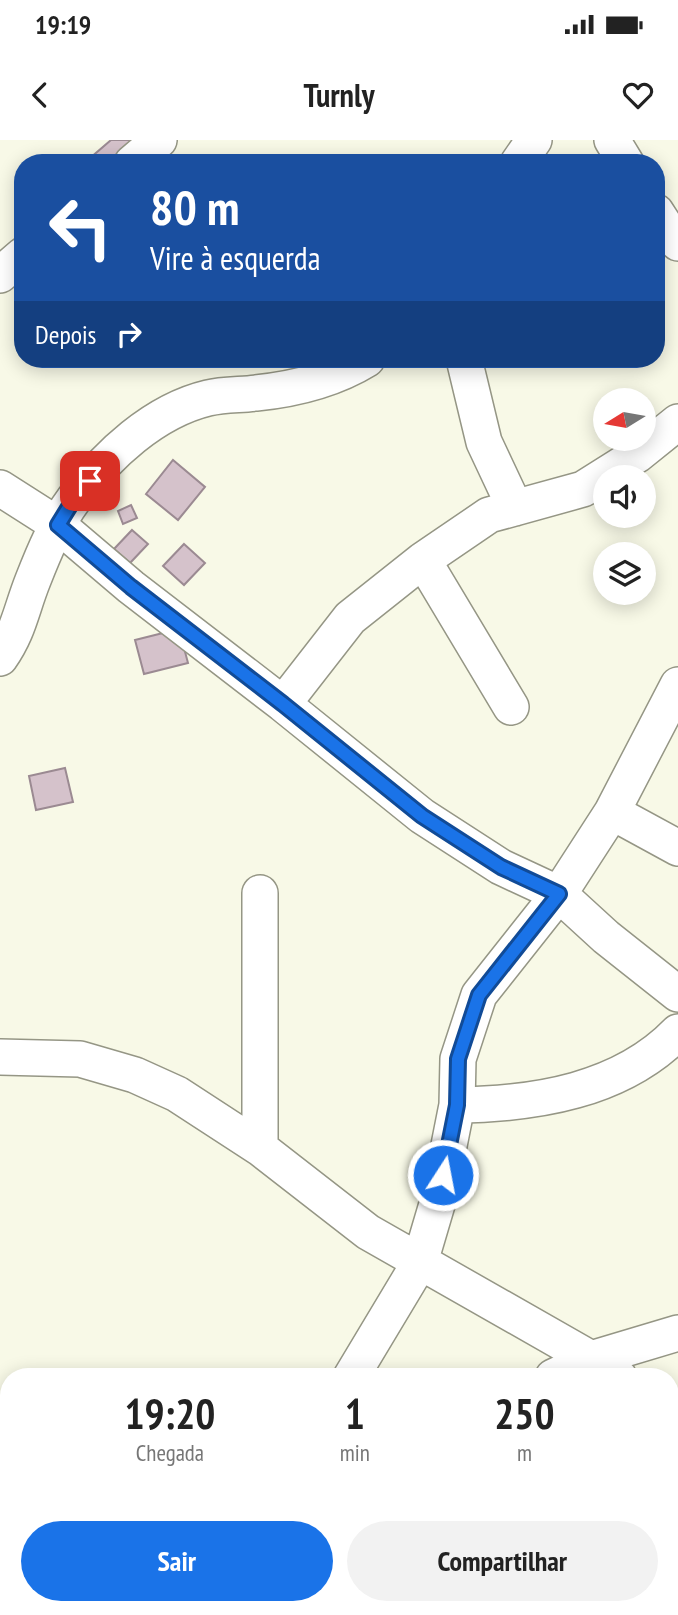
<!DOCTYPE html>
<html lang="pt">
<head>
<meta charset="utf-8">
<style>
	:root { --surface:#fff; --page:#f2f2f2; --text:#222; --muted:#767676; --accent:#1a73e8 }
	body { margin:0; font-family:"PT Sans Narrow",sans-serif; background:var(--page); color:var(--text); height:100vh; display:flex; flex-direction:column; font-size:26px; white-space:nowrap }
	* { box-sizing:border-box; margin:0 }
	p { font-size:23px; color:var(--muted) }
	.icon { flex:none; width:38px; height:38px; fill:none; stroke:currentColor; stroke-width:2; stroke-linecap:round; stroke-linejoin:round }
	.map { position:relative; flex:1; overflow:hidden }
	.sheet { position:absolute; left:0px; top:1228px; width:679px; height:247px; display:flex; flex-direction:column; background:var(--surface); border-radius:28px 28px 0 0; box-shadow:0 4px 18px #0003 }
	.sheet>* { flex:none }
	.guide { position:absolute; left:14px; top:14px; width:651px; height:214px; border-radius:28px; box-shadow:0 4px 18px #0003; background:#1a4fa0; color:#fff; overflow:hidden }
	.needle { width:46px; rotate:259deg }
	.buttons { position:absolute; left:593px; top:248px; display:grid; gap:14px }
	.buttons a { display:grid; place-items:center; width:63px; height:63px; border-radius:50%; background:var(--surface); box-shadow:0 4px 18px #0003; font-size:35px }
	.pin { position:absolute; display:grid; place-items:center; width:60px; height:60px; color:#fff; margin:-30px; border-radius:14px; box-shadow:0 4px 10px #0006 }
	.me { position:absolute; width:77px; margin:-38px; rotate:11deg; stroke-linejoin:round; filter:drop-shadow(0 0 5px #0008) }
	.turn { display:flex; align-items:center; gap:24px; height:147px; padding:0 21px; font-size:32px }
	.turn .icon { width:91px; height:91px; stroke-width:2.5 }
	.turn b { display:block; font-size:49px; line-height:60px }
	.then { display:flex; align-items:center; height:66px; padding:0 21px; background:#0003; gap:14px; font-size:26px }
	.eta { display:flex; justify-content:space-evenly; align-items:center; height:119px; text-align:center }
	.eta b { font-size:42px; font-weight:600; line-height:49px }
	.primary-button { display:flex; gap:14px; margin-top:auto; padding:14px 21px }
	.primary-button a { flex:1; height:80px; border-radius:42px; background:var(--accent); color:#fff; font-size:28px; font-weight:600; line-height:80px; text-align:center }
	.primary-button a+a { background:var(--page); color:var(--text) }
	.status { display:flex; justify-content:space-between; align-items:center; height:49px; padding:0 35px; background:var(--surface); direction:ltr }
	.status svg { height:19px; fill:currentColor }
	header { display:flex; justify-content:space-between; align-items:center; height:91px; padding:0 21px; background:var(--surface); font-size:32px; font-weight:600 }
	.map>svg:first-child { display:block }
	.building { fill:#d5c2cb; stroke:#9b8a92; stroke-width:2 }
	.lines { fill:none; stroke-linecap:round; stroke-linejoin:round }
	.minor-casing { stroke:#959685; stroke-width:38 }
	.minor { stroke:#fff; stroke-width:35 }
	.route-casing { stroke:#114b97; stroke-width:18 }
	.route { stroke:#1a73e8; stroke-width:12 }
</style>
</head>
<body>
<div class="status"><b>19:19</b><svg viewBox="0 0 49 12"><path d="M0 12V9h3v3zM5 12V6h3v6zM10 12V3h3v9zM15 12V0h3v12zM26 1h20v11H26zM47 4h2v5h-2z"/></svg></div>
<header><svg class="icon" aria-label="back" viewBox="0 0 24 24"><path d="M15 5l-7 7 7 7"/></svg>Turnly<svg class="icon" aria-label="heart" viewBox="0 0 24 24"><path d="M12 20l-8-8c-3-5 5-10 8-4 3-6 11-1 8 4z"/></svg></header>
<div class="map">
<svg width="678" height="1475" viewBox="0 0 678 1475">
	<rect width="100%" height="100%" fill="#f8f9e7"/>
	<path class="building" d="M111,0H143L118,23H92L89,19Z
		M173,320L205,347L178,380L146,354Z
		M131,365L137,378L123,384L118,371Z
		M132,390L148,404L130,423L114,409Z
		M184,404L205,423L184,445L163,426Z
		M179,489L188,523L144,534L135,500Z
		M65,628L73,662L36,670L29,636Z"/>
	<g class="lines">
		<defs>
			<path id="minor" d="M612,0L626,23
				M132,23L159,0
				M518,23L534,0
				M656,72L673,98L678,103
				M0,135L23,115
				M464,219L484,302L515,368
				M0,348L58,385L131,447L283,564L422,676L501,727L559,754L606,797L678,854
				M423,420L511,567
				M0,518C19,491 21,470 33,440C44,412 56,383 74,359C107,315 154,271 208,258C224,254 241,255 256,253C296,249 333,240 367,219
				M283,564L350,478L423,420L489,375L583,349L637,315L678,282
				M612,672L678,708
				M0,917L80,919L135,935L177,954L260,1008L368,1092L591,1219L619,1237
				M457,965C535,964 621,951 678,892
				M260,1008V753
				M351,1237L420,1122L438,1061L457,965L458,919L479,855L559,754L612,672L678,545
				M553,1237L591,1219L678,1193
				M670,1271L678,1276
				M0,1379L9,1383
				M300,1475L302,1466"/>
		</defs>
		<use href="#minor" class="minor-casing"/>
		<use href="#minor" class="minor"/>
	</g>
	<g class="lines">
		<defs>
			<path id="route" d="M90,341L74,359L58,385L131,447L283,564L422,676L501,727L559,754L479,855L458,919L457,965L443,1035"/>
		</defs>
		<use href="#route" class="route-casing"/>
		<use href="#route" class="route"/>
	</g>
</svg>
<div class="buttons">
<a><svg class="needle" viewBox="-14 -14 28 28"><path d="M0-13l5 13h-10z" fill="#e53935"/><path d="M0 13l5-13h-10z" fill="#767676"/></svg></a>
<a><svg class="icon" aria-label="sound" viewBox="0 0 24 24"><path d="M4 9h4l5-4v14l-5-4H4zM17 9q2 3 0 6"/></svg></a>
<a><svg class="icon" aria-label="layers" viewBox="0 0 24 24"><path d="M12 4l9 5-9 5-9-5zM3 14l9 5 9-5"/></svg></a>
</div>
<div class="pin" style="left:90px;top:341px;background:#d93025"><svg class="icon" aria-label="arrive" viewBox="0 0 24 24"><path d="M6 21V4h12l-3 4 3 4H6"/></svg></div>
<svg class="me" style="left:443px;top:1035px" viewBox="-20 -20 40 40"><circle r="17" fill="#1a73e8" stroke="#fff" stroke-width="3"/><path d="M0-11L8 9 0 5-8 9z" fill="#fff"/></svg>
<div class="guide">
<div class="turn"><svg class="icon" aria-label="left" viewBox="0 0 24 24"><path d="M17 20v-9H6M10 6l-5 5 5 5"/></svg><div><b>80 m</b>Vire à esquerda</div></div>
<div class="then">Depois<svg class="icon" aria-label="right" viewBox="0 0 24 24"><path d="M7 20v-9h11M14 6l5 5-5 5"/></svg></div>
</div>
<section class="sheet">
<div class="eta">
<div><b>19:20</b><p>Chegada</p></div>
<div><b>1</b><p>min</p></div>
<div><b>250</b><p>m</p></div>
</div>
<div class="primary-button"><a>Sair</a><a>Compartilhar</a></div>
</section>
</div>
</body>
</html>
